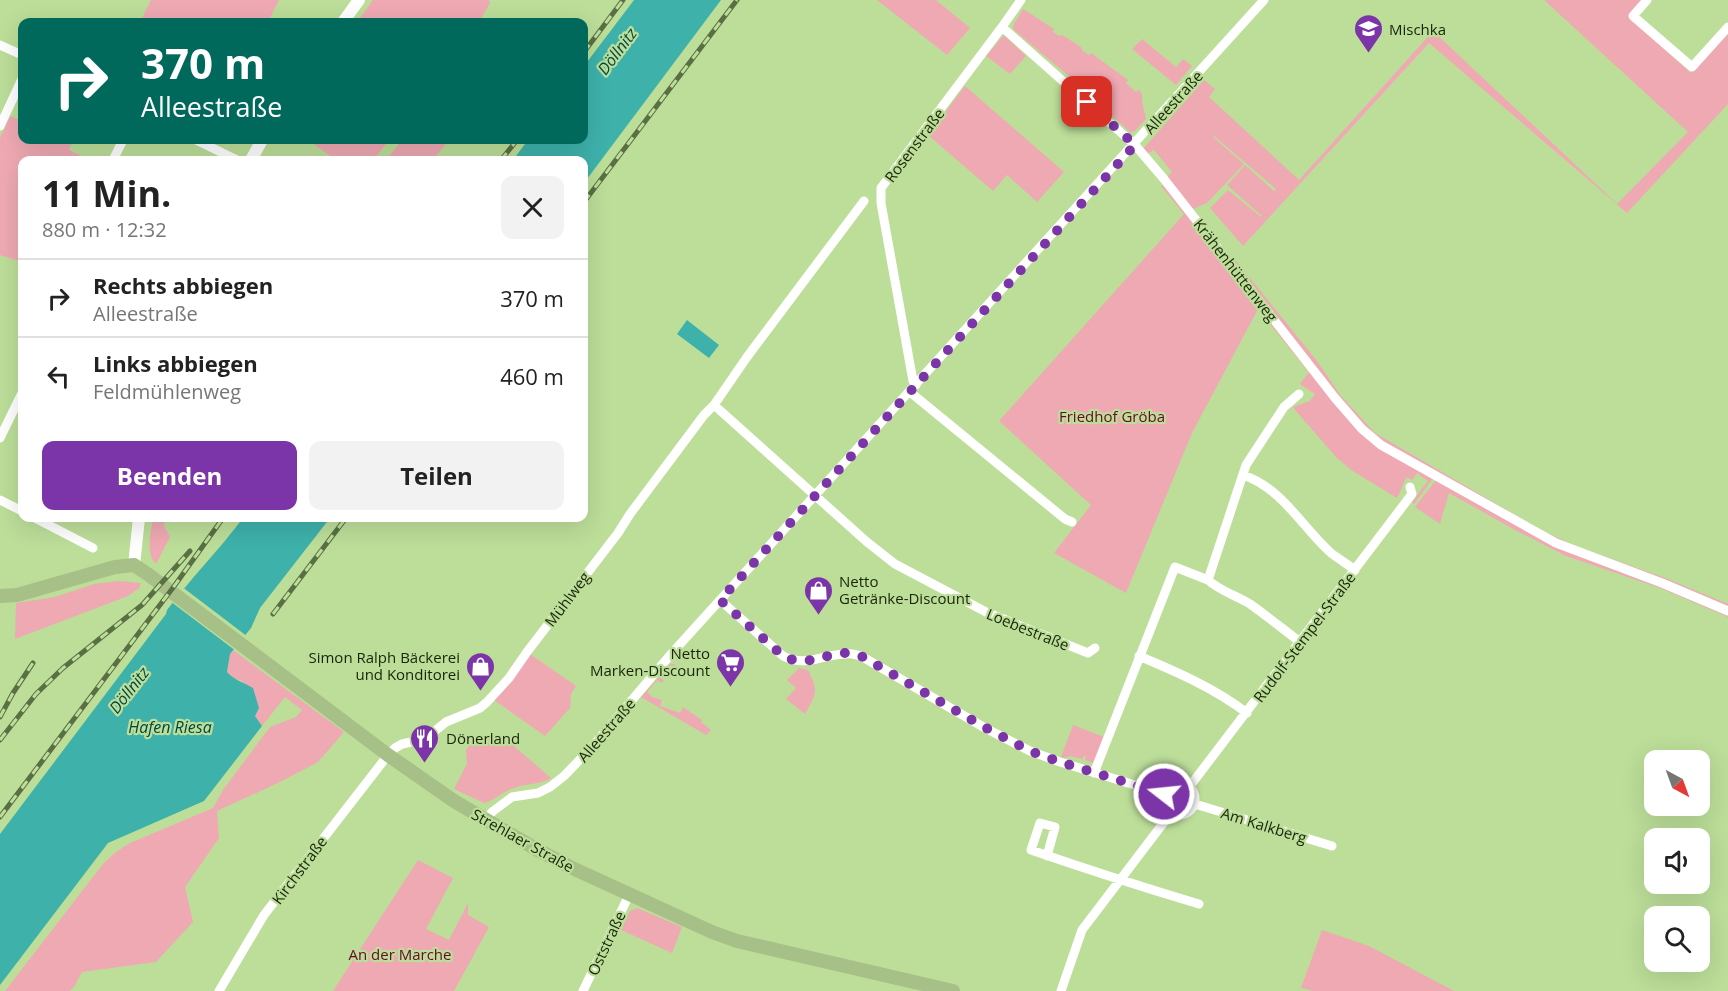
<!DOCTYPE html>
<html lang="de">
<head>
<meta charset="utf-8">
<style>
	:root { --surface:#fff; --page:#f2f2f2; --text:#222; --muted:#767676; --line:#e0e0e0; --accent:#7c35a8 }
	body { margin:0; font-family:"Open Sans",sans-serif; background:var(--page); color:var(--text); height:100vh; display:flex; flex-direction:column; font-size:22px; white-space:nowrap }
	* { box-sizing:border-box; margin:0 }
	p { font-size:20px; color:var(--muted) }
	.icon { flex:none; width:33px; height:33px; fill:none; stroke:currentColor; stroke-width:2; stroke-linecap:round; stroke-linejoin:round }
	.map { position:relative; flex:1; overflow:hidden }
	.panel { position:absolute; left:18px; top:156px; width:570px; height:366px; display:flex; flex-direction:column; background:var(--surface); border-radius:12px; box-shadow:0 6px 24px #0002 }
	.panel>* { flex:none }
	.top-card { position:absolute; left:18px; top:18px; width:570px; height:126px; border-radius:12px; box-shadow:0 6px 24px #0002; background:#00695c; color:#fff; overflow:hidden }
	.needle { width:39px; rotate:139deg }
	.buttons { position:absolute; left:1644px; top:750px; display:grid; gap:12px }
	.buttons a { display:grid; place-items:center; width:66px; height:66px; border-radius:12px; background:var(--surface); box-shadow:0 6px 24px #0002; font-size:30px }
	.pin { position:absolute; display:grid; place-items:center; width:51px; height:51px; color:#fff; margin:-26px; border-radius:12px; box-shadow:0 3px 9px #0006 }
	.me { position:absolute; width:66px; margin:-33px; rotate:286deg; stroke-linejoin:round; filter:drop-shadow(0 0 4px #0008) }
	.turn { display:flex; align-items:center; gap:21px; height:126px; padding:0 24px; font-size:27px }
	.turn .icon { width:78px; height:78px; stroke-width:2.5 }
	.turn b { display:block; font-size:42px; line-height:51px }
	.round { display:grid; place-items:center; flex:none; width:63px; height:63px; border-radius:12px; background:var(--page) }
	.overview { display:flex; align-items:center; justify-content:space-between; height:102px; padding:0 24px }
	h1 { font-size:36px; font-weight:700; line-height:45px }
	.primary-button { display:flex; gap:12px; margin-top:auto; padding:12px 24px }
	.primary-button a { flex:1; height:69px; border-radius:12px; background:var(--accent); color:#fff; font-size:24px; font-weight:700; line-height:69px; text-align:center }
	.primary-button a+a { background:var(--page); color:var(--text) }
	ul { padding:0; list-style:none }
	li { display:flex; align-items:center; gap:18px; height:78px; padding:0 24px; border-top:2px solid var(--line) }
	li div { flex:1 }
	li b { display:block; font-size:22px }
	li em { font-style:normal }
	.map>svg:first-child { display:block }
	.green { fill:#efa9b3 }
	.water { fill:#3eb1ab }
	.pier { fill:#bcde99 }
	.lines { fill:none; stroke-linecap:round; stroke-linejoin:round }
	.minor { stroke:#fff; stroke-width:9 }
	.secondary { stroke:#fff; stroke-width:12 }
	.primary { stroke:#a7c088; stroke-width:14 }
	.rail-casing { stroke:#5a6f43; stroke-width:5 }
	.rail { stroke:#bcde99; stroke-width:3; stroke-dasharray:9; stroke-linecap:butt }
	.route { stroke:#7c35a8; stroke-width:10; stroke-dasharray:0 18 }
	.labels { text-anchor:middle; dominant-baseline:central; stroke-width:4.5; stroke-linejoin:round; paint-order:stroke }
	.poi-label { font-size:15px; fill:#19250a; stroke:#bcde99; text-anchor:start }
	.street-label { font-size:15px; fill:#19250a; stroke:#bcde99 }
	.park-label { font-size:15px; fill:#670828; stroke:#bcde99 }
	.water-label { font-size:16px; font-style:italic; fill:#004744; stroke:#bcde99 }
</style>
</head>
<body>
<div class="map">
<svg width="1728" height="991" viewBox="0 0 1728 991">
	<rect width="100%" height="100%" fill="#bcde99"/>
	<path class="green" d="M151,0H279L268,22H140Z
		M373,0H489L490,3L479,22H357Z
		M877,0H936L970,28L947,55Z
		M1544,0H1644L1629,18L1691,73L1728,32V104L1627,213L1429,43L1243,246L1210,208L1228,190L1261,217L1262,216L1227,185L1245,165L1274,191L1276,189L1214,136L1213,137L1244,164L1207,203L1193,209L1167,177L1172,172L1154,150L1147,154L1143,149L1204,80L1215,89L1209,97L1299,180L1433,31L1617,204L1688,132Z
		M1023,9L1054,29L1053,32L1059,36L1062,35L1081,47L1082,50L1089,55L1091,53L1128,80L1126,83L1136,92L1139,90L1142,94V101L1146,119L1136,130L1131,133L1077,83L1015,31L1013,28L1014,24Z
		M1003,36L1006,37L1026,56L1010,74L986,56Z
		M1142,39L1176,67L1183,59L1192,66L1176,85L1132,49Z
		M965,86L1064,172L1037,202L1007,175L993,191L928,135Z
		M10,116L22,121V140H73L69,150L80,155L77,160H22V262L0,255V138Z
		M315,140H389L374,160H336L315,145Z
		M402,140H449L433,160H386Z
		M1164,184L1308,368L1307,370L1258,309L1192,433L1126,593L1054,553L1091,505L999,421L1184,214L1161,186Z
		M1228,255L1233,257L1317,361L1340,395L1375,433L1541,530L1573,545L1665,578L1728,604V607L1557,540L1385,443L1356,418Z
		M1310,371L1349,420L1433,478L1414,504L1412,502L1428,481L1417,473L1412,480L1407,477C1402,484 1402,490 1397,498L1351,470L1336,457L1295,410L1293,407L1310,401L1315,394L1300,384Z
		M1436,480C1531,530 1629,573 1728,614V617L1660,588L1566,556L1517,531L1449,493L1440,524L1415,507Z
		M153,518H165L164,526L170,537L156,564C145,554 151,531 153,518Z
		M118,581L141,583L139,588L128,596L15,639L16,603L55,597L94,584Z
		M233,650L344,732L318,762L280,782L217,811L219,838L185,887L193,922L156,962L82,972L74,987L70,991H5L103,864L116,852L130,843L213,808L223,790L270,727L296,717L302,710L285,697L262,726L255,716L242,681L233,678L227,672L230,654Z
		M530,654L576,686L571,694L570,708L545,736L494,700Z
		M670,664H674L678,667L676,669L671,665L660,677L664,681L662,683L657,680L647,692L652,697L662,700L660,706L680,713L683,707L702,720L701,722L711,730L706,735L641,697Z
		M799,668L808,670C819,692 816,694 805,714L786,699L796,688L787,680Z
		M1073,725L1104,737L1093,763L1085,760L1086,756H1084L1082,759L1070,756L1063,758L1061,757Z
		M500,734L551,778C540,785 527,783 514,788C503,791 495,800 484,803L454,789L467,764L466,750L477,736Z
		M1168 800a11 11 0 1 1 22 0a11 11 0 1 1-22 0Z
		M418,860L453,878L426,929L449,940L468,903V915L489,927L454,991H333Z
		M637,908L682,927L672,953L621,930L630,911Z
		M1322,930L1369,946L1454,991H1313L1301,988Z"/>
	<path class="water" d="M634,0H721L584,183V160H513L528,140H584V66Z
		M687,320L719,345L709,358L677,334Z
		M243,518H330L260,608L251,628L230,654L227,672C234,680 243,682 253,688L259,708L255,716L262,726L204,801L108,843L0,985V834L166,614L167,610C191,578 219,550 243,518Z"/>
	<path class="pier" d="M181,586L248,637L236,651L170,601Z"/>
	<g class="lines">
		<path class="minor" d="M1647,0L1633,16L1692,67L1728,27
			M1002,27L1135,145L1164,179L1335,398L1362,429L1381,445L1556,543L1662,583L1728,611
			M0,45L22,55
			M0,126L22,79
			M196,140L237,160
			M113,160L123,140
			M916,385L913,381L881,203V188L1002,27L1021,0
			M910,392L1065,519L1072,522
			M714,405L867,542L895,564L986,612L1088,653L1095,648
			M0,438L22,393
			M1243,475C1282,488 1302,527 1331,553C1339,559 1347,564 1355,570
			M0,500L22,511
			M35,518L93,548
			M1208,580L1246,465L1284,407L1299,394
			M720,600L783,656C807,668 822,654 846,654C851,653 856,655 861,656L985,728L1030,751L1060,762L1164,794
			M1139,656C1177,672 1214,688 1247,713
			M1094,773L1175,567L1208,580C1220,591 1237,596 1250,604C1267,616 1283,629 1300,642
			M1163 799a16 16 0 1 1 32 0a16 16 0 1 1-32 0Z
			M1190,786L1412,494L1410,487
			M1195,804L1332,846
			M486,820L492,812L512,797L538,793L550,787L564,776L592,747L672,653L1264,0
			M1047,856L1055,827L1040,823L1031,850C1086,869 1142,887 1199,904
			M219,991L264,915L388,755L395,748L402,744L425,739L446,722L480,708L487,702L509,678L527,652L618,533L630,514L704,415L714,405L747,357L864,201
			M583,991L629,895
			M1061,991L1082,930L1171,813"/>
		<path class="secondary" d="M343,22L359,0
			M251,160L262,140
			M134,565L139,518"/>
		<path class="primary" d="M0,596L17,595L115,567L134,565L149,575L388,755L454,801L536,849L570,867L712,932L737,941L953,991"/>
		<defs>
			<path id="rail" d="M584,52L623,0
				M501,160L517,140
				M584,202L737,0
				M273,614L346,518
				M0,717L13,693L33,663
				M0,740L36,694L63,668L142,605L190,551
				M0,817L175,585L223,518"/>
		</defs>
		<use href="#rail" class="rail-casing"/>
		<use href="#rail" class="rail"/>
	</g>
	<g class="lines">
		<path class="route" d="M1087,102L1135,145L720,600L783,656C807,668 822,654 846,653C851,653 856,655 861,656L986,728L1030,751L1060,762L1164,794"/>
	</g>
	<defs>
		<symbol id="school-pin" viewBox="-11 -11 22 30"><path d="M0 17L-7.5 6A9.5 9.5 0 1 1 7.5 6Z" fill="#7c35a8" stroke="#bcde99"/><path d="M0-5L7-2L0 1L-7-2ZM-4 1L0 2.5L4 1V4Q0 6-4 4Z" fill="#fff"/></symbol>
		<symbol id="shop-pin" viewBox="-11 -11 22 30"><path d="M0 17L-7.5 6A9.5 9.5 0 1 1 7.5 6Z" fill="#7c35a8" stroke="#bcde99"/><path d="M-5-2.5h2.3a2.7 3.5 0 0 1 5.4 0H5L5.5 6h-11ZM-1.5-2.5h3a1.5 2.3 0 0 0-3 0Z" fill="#fff"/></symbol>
		<symbol id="supermarket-pin" viewBox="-11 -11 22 30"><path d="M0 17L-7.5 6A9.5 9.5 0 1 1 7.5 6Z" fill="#7c35a8" stroke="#bcde99"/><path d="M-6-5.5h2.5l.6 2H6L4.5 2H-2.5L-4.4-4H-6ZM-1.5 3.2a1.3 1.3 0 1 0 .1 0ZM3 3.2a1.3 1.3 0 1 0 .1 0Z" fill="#fff"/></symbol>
		<symbol id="restaurant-pin" viewBox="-11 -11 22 30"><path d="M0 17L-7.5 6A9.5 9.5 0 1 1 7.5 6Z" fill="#7c35a8" stroke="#bcde99"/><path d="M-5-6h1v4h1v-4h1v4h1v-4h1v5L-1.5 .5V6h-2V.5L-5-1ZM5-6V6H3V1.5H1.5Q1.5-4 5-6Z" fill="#fff"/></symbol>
	</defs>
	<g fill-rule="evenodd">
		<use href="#school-pin" x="1352" y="12" width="33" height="45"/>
		<use href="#shop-pin" x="802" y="574" width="33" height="45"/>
		<use href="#supermarket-pin" x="714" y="646" width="33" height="45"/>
		<use href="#shop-pin" x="464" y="650" width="33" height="45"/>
		<use href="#restaurant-pin" x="408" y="722" width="33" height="45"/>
	</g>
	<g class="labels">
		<g class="poi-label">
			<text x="1389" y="29">Mischka</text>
			<text x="839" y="581">Netto<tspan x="839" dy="17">Getränke-Discount</tspan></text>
			<text x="710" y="653" text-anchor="end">Netto<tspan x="710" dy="17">Marken-Discount</tspan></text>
			<text x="460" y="657" text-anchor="end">Simon Ralph Bäckerei<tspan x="460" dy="17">und Konditorei</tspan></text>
			<text x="446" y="738">Dönerland</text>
		</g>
		<g class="street-label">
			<text transform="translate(1173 102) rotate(-48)">Alleestraße</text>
			<text transform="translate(914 145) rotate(-53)">Rosenstraße</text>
			<text transform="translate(1236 270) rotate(52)">Krähenhüttenweg</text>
			<text transform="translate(567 599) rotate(-53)">Mühlweg</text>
			<text transform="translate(1028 629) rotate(22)">Loebestraße</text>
			<text transform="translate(1304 637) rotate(-53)">Rudolf-Stempel-Straße</text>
			<text transform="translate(606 730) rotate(-49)">Alleestraße</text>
			<text transform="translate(1264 825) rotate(17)">Am Kalkberg</text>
			<text transform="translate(523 840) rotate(29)">Strehlaer Straße</text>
			<text transform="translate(299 870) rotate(-53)">Kirchstraße</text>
			<text transform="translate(606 943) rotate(-65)">Oststraße</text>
		</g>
		<g class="park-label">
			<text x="1112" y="416">Friedhof Gröba</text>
			<text x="400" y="954">An der Marche</text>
		</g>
		<g class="water-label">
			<text transform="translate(617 51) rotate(-53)">Döllnitz</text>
			<text transform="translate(129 690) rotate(-52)">Döllnitz</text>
			<text x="170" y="727">Hafen Riesa</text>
		</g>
	</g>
</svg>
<div class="buttons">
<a><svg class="needle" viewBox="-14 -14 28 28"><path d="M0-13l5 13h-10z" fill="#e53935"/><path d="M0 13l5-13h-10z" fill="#767676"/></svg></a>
<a><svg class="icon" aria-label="sound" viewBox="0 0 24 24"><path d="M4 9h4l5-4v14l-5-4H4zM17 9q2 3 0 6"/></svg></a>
<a><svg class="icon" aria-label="search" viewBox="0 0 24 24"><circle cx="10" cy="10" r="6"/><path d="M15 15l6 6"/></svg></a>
</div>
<div class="pin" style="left:1087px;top:102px;background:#d93025"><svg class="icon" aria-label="arrive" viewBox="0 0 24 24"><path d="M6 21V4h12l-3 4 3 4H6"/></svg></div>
<svg class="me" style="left:1164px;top:794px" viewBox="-20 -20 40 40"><circle r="17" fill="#7c35a8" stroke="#fff" stroke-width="3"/><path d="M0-11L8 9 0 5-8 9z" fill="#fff"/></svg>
<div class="top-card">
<div class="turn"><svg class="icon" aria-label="right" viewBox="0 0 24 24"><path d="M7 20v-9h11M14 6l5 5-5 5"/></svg><div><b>370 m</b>Alleestraße</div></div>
</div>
<section class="panel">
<div class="overview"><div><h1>11 Min.</h1><p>880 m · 12:32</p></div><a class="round"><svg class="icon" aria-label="close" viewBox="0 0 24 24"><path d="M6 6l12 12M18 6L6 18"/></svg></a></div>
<ul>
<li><svg class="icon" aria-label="right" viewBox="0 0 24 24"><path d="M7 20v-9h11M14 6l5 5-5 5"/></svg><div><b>Rechts abbiegen</b><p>Alleestraße</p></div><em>370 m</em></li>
<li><svg class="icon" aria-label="left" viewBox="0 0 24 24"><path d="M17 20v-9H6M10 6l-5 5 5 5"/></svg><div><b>Links abbiegen</b><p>Feldmühlenweg</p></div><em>460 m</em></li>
</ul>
<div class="primary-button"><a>Beenden</a><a>Teilen</a></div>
</section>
</div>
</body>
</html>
